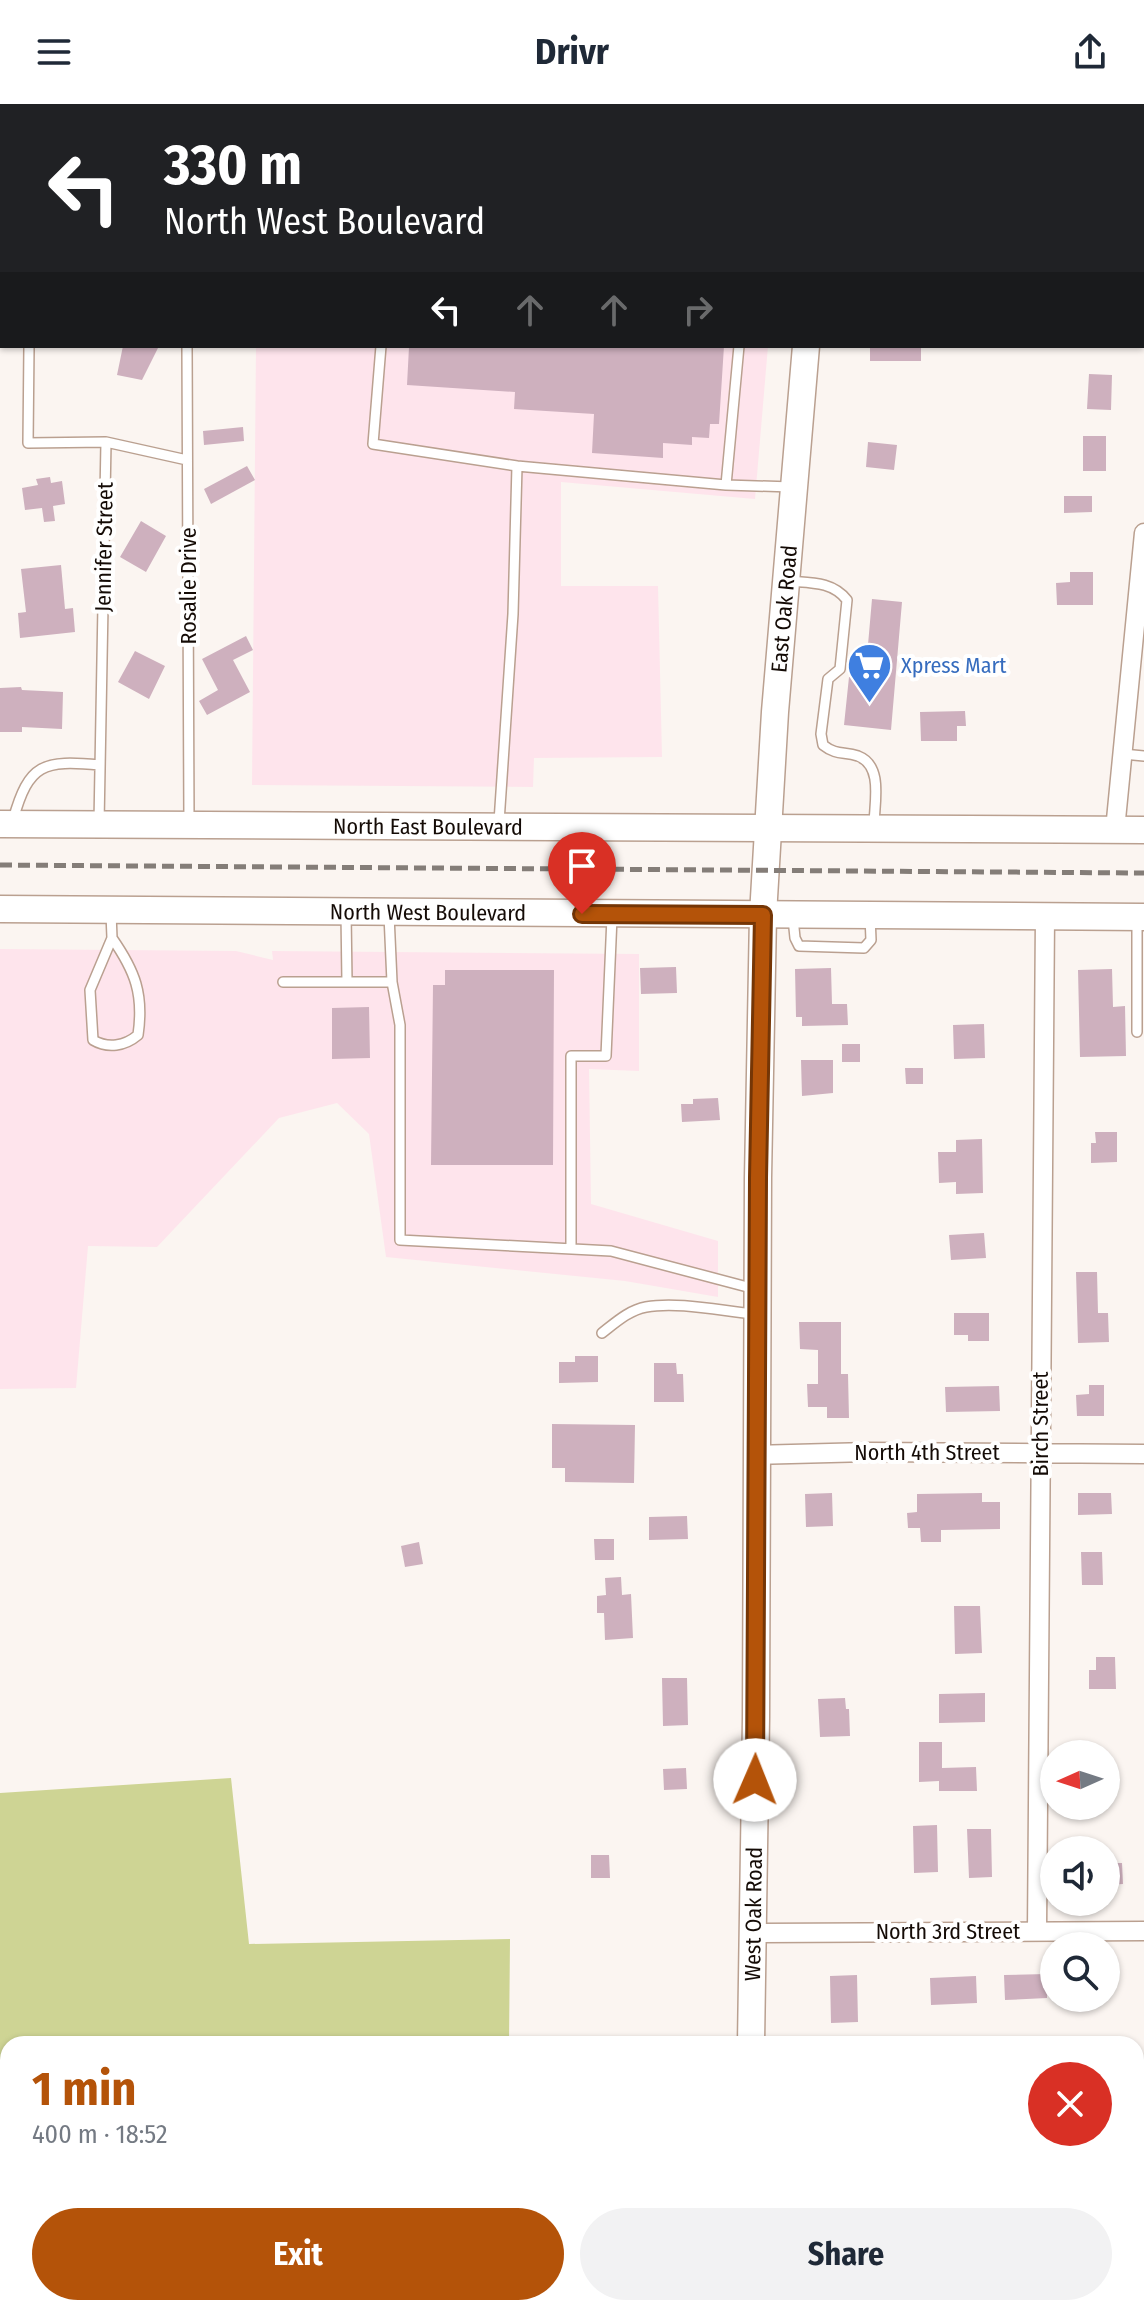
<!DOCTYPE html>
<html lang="en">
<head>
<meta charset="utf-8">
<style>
	:root { --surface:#fff; --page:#f2f2f3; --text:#1f2937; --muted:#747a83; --accent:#b45309 }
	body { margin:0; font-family:"Fira Sans Condensed",sans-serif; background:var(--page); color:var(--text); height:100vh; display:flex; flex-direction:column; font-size:30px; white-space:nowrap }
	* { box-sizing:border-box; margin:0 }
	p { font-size:26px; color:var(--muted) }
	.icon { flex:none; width:44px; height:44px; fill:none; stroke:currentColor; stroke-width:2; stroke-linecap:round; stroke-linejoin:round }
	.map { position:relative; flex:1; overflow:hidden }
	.panel { position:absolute; left:0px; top:1932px; width:1144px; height:280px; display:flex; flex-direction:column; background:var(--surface); border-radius:24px 24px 0 0; box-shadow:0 2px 6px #0004 }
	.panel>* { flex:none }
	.hud { position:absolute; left:0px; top:0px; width:1144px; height:244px; box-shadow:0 2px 6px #0004; background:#202124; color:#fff; overflow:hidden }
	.needle { width:52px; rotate:267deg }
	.buttons { position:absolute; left:1040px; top:1636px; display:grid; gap:16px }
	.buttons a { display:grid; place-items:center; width:80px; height:80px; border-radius:50%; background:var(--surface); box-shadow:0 2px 6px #0004; font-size:40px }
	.pin { position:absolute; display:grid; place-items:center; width:68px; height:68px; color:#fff; margin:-82px -34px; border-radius:50% 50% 50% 0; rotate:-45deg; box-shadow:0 0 8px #0007 }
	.pin .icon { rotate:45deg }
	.me { position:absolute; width:88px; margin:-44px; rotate:1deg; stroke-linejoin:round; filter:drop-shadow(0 0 6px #0008) }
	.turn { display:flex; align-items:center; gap:28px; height:168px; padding:0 32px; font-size:36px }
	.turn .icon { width:104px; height:104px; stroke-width:2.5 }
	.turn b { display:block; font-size:56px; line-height:68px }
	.lanes { display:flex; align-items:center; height:76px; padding:0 32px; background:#0003; justify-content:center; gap:40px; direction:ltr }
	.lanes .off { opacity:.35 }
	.round { display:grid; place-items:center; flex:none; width:84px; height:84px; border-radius:42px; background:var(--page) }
	.overview { display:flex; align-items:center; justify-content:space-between; height:136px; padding:0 32px }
	h1 { font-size:48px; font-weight:700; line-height:60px; color:var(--accent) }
	.action { display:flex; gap:16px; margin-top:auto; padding:16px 32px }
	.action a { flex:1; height:92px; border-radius:48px; background:var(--accent); color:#fff; font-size:32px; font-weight:700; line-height:92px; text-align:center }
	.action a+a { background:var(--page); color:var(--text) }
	header { display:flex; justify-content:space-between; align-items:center; height:104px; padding:0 32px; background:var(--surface); font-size:36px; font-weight:700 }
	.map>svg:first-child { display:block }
	.industrial { fill:#fee4ec }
	.green { fill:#ced494 }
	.building { fill:#ceb0be }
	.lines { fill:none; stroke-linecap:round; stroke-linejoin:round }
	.lane-casing { stroke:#baa090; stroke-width:12 }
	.street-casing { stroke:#baa090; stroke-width:21 }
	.secondary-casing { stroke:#baa090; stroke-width:29 }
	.lane { stroke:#fff; stroke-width:9 }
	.street { stroke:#fff; stroke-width:18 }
	.secondary { stroke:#fff; stroke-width:26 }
	.rail { stroke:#847d78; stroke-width:5; stroke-dasharray:12 6; stroke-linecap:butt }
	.route-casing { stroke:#753606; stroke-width:20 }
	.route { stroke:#b45309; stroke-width:14 }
	.labels { text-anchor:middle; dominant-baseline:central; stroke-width:8; stroke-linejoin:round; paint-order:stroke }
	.street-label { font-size:22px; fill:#140b06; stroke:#fff }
	.shop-label { font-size:22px; fill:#366cbe; stroke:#fff; text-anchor:start }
</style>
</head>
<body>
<header><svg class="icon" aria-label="menu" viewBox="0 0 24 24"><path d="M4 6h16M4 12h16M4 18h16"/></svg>Drivr<svg class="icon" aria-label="share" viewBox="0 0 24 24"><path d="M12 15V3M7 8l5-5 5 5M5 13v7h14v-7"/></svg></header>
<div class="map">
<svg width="1144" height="2212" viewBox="0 0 1144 2212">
	<rect width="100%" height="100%" fill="#fbf5f1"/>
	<path class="industrial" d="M256,242H768L755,395L561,378V482H658L662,653L534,654L533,683L252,681Z
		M0,845L236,847L273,856L272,847L639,850V967L589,965L591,1100L718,1137V1193L625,1177L386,1153L369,1030L337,999L279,1014L157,1143L88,1142L76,1284L0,1285Z"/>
	<path class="green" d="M870,0H1144V43L1142,2Z
		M231,1674L249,1840L510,1835L509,1940H8V2049H0V1689Z
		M472,2204H631L609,2212H471Z"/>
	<path class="building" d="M123,242H159L142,276L117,271Z
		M417,242H724L719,320H710L709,334L692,333V341L663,339V354L592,349L594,310L514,305L515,288L407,281L409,243Z
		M870,242H921V257H870Z
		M1089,270L1112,271L1111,306L1087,305Z
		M243,323L244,337L204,341L203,327Z
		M1083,332H1106V367H1083Z
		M868,338L897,341L894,366L866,363Z
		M247,362L255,376L211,400L204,385Z
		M50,373L51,379L62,377L65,400L53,402L55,417L44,418L42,404L25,406L22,384L38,381L36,375Z
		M1064,392H1092V408L1064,409Z
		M141,417L166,432L146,468L120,453Z
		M61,461L65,505L73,504L75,528L20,534L18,509L26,508L21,465Z
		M1070,468H1093V501H1057L1056,479L1070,478Z
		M872,495L902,498L891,626L844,621L849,573L865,575Z
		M246,532L253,546L233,556L250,588L207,611L199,597L218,586L202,555Z
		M135,547L165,562L149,595L118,578Z
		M21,583L22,586L63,588L62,625L22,623V628H0V584Z
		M965,607L966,622H957V637H921L920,608Z
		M676,863L677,889L641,890L640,864Z
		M831,864L832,900H847L848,921L802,922V913H796L795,865Z
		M1112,865L1113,903L1125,902L1126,952L1080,953L1078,866Z
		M445,866H554L553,1061H431L433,881H445Z
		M369,903L370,954L332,955V904Z
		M984,920L985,954L954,955L953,921Z
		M842,940H860V958H842Z
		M801,956H833V989L802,992Z
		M905,964H923V980H906Z
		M718,994L720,1016L682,1018L681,1000H693V995Z
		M1095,1028H1117V1058L1091,1059V1039H1096Z
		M982,1035L983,1089L956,1090V1078L939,1079L938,1048H956V1036Z
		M984,1129L986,1154L951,1156L949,1131Z
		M1076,1168H1097L1098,1209H1108L1109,1238L1078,1239Z
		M954,1209H989V1237H968V1231H954Z
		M799,1218H841V1270H848L849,1314H827V1303H808L807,1280H818V1246L800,1245Z
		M575,1252H598V1278L559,1279V1258H575Z
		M654,1259H676L677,1270H683L684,1298H654Z
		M1089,1281H1104V1312H1077L1076,1291L1089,1290Z
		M999,1282L1000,1307L946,1308L945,1283Z
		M552,1320L635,1321L634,1379L565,1378V1364H552Z
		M832,1389L833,1422L806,1423L805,1390Z
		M982,1389V1398H1000V1425L941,1426V1438H921L920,1424H908L907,1409L917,1408V1390Z
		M1078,1389H1111L1112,1410L1078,1411Z
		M687,1412L688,1435L649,1436V1413Z
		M594,1435H614V1456H595Z
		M419,1438L423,1460L405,1463L401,1442Z
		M1081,1448H1102L1103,1481H1082Z
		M621,1473L622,1491L631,1490L633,1534L605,1536L604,1509H597V1492L606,1491L605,1474Z
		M954,1502H980L982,1549L955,1550Z
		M1096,1553H1115L1116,1585H1089V1566H1096Z
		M662,1574H687L688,1621L663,1622Z
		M985,1589V1618L939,1619V1590Z
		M845,1594L846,1605H849L850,1632L820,1633L818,1595Z
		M919,1638H942V1664L976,1663L977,1687H939V1677L919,1678Z
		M686,1664L687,1685L664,1686L663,1665Z
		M937,1721L938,1768L914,1769L913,1722Z
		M967,1725H991L992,1773L969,1774Z
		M591,1751H609L610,1774H591Z
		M1106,1759H1122L1123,1780L1106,1781Z
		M1047,1870V1894L1005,1896L1004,1871Z
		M857,1871L858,1918L831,1919L830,1872Z
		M976,1872L977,1899L931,1901L930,1874Z"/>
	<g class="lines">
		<defs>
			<path id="lane" d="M31,2V0
				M187,2V0
				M29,242L28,339L106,338L99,719
				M187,242L189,719
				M381,242L373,340L517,362
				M106,338L187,356
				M726,381L739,242
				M788,477C810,479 832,477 847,496L840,565L828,575L821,630L823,641C837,652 844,647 858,652C884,662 874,700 874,722
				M1123,650L1144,652
				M13,716C29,659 43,656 100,661
				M499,718L513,510L517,362L726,381L792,383
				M111,809L112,834L90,886L93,936C108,945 125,942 138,931C144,890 135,867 112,834
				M346,809L347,878
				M389,811L392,878L400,921V1136L611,1147L755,1185
				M793,814L795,834L799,842L864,844L871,836L870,812
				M1137,815V928
				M283,878H392
				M571,1145V952H606L612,813
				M602,1229C615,1219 629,1206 646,1203C677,1197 722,1207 754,1210"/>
			<path id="street" d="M1115,726L1144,429
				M757,1351L869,1348L1144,1350
				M1037,1827L1045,812
				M752,1829L1144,1827"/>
			<g id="secondary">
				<path d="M827,2V0"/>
				<path id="s1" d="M0,720L1144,726"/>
				<path id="s2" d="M0,805L1144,813"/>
				<path id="s3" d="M751,1940L756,1614L758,1074L763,811L775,608L806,242"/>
				<path d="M749,2212V2204"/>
			</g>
		</defs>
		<use href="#lane" class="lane-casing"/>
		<use href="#street" class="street-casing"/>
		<use href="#secondary" class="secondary-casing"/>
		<use href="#lane" class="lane"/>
		<use href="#street" class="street"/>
		<use href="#secondary" class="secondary"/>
		<path class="rail" d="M0,761L1144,769"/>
	</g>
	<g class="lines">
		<defs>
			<path id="route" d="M582,810L763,811L758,1074L755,1676"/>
		</defs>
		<use href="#route" class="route-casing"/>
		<use href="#route" class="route"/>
	</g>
	<defs>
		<symbol id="supermarket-pin" viewBox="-11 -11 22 30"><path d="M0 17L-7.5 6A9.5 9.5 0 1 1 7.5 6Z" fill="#3f7fe0" stroke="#fff"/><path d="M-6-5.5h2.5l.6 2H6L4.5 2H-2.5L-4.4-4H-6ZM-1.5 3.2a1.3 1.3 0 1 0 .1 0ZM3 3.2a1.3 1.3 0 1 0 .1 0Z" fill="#fff"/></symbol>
	</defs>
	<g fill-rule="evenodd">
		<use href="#supermarket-pin" x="844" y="536" width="51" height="69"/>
	</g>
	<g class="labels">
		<g class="street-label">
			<text transform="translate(104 443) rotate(-89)">Jennifer Street</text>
			<text transform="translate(188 482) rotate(-90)">Rosalie Drive</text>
			<text stroke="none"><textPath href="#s3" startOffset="1436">East Oak Road</textPath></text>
			<text stroke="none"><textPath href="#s1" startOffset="428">North East Boulevard</textPath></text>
			<text stroke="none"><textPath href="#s2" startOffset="428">North West Boulevard</textPath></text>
			<text transform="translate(1040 1320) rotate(-90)">Birch Street</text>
			<text x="927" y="1348">North 4th Street</text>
			<text stroke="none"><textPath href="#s3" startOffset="130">West Oak Road</textPath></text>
			<text x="948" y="1827">North 3rd Street</text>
		</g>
		<g class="shop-label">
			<text x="901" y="561">Xpress Mart</text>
		</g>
	</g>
</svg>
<div class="buttons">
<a><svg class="needle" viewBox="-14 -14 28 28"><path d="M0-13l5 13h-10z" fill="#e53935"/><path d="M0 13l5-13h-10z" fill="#747a83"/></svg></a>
<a><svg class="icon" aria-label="sound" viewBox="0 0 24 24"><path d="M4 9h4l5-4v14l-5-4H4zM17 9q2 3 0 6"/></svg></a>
<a><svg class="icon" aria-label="search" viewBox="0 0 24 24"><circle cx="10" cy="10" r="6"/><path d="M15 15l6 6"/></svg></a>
</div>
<div class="pin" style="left:582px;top:810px;background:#d93025"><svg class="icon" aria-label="arrive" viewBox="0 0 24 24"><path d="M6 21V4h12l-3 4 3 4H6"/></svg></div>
<svg class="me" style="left:755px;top:1676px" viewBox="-20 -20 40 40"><circle r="19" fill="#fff"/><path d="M0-13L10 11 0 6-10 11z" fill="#b45309"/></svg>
<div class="hud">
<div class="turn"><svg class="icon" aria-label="left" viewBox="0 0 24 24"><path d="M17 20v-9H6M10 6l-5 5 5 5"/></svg><div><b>330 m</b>North West Boulevard</div></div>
<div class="lanes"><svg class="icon" aria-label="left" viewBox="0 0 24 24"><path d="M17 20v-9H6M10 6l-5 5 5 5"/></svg><svg class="icon off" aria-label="ahead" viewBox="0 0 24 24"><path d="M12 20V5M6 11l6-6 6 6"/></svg><svg class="icon off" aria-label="ahead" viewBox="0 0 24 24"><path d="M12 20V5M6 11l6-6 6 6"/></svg><svg class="icon off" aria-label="right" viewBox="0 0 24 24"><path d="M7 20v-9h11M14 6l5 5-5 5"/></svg></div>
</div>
<section class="panel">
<div class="overview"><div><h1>1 min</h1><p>400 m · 18:52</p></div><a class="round" style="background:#d93025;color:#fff"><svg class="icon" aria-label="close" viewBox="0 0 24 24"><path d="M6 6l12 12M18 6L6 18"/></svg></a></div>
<div class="action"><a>Exit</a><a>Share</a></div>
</section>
</div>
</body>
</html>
